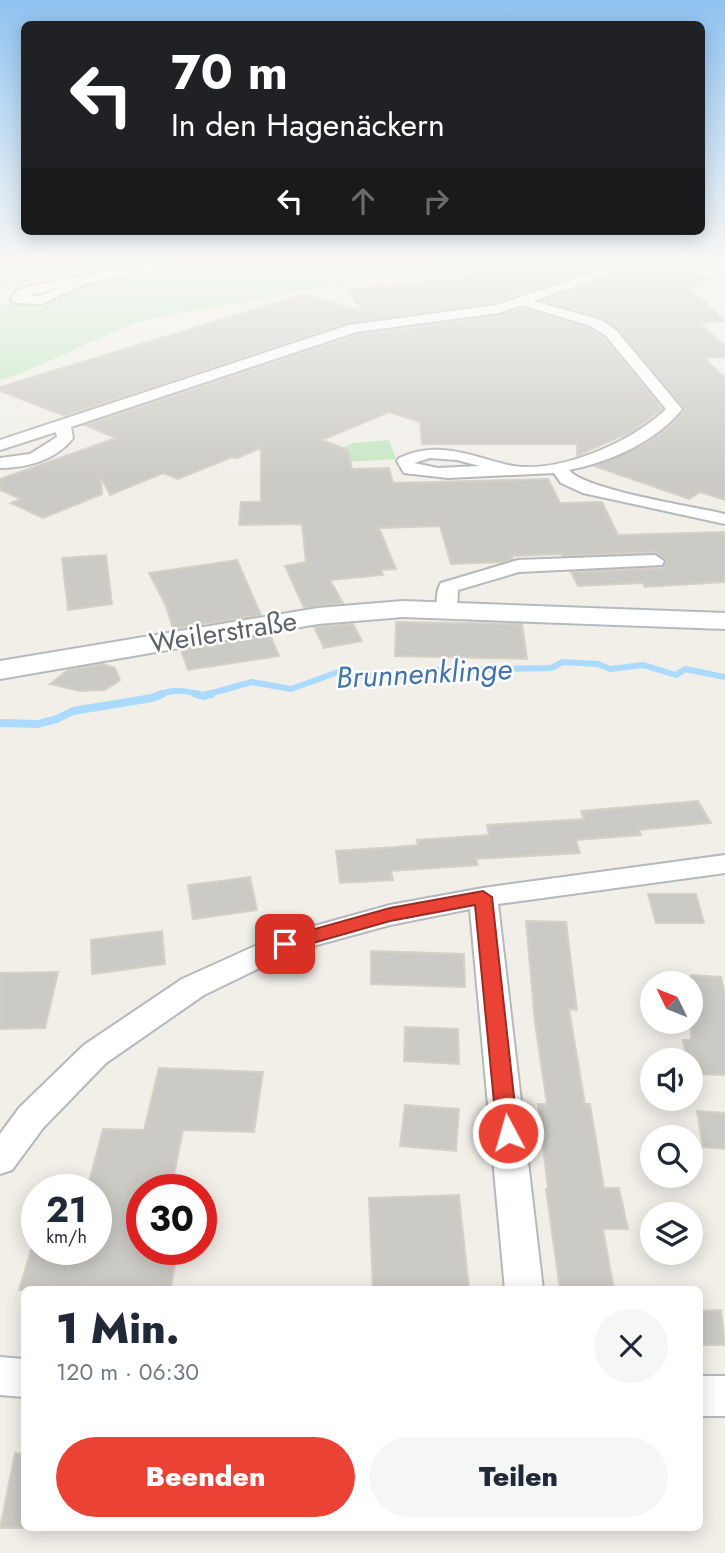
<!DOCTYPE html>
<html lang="de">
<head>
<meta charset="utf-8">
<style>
	:root { --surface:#fff; --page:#f6f6f7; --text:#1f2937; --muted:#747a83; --accent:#ea4335 }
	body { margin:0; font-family:Jost,sans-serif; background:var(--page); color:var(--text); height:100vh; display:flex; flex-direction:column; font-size:26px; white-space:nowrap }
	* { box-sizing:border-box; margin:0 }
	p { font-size:23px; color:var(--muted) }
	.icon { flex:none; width:38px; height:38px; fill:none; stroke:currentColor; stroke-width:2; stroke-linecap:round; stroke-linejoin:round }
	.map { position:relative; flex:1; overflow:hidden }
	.drawer { position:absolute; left:21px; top:1286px; width:682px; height:245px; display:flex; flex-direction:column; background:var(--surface); border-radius:10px; box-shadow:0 4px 18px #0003 }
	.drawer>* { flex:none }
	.hud { position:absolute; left:21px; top:21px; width:684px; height:214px; border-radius:10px; box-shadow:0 4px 18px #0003; background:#202124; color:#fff; overflow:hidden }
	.needle { width:46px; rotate:313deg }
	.controls { position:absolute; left:640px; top:971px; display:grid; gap:14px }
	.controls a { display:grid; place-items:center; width:63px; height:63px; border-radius:50%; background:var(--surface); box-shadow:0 4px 18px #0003; font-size:35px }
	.speed { position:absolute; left:21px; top:1174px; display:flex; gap:14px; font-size:35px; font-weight:700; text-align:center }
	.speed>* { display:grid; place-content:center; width:91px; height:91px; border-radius:50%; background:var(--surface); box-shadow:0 4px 18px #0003; line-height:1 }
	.speed small { font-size:18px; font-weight:400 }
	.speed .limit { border:10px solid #d22; background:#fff; color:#111 }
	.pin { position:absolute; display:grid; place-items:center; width:60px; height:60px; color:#fff; margin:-30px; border-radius:14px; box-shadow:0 4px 10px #0006 }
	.me { position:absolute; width:77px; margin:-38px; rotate:354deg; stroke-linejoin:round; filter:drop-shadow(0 0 5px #0008) }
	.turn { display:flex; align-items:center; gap:24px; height:147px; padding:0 35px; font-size:32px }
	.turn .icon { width:91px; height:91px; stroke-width:2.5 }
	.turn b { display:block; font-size:49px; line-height:60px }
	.lanes { display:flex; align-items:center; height:66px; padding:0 35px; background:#0003; justify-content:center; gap:35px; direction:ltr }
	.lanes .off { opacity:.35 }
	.round { display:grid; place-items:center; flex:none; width:74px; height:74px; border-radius:37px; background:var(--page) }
	.head { display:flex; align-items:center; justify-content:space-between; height:119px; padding:0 35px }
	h1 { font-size:42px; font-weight:800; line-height:52px }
	.action { display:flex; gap:14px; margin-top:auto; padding:14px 35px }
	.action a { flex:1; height:80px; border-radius:42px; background:var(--accent); color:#fff; font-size:28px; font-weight:800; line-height:80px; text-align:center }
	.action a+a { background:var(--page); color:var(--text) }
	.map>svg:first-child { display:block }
	.green { fill:#c5e8c5 }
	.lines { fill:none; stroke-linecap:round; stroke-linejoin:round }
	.stream-far1 { stroke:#aadaff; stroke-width:6 }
	.stream { stroke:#aadaff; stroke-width:8 }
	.building { fill:#cccac5; stroke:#d6d1c6; stroke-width:2 }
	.minor-casing { stroke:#b5b8bc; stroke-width:4 }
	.secondary-casing { stroke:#b6babf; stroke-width:4 }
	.minor { fill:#fff; fill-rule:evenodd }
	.secondary { fill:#fff; fill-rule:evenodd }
	.route { fill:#ea4335; stroke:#982c22; stroke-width:2 }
	.labels { text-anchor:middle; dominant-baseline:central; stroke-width:5; stroke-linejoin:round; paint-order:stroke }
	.street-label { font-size:28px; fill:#5f6368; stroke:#fff }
	.water-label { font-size:30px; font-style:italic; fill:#4174aa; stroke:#fff }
</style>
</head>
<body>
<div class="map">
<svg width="725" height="1553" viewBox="0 0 725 1553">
	<rect width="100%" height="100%" fill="#f1efe8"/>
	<path class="green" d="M0,261H120L0,289Z
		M183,261H504L297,291L254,301L166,315L134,323L24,372L0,380V304L17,299L27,301L74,286Z
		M389,440L396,459L346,462L332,452L353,443Z"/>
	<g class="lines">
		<path class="stream-far1" d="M158,695C174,689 185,690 201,695
			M205,695L252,682L291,689L338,672L360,676L386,674L405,677L436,670L551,668L563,662L598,664L610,669L643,665L676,675L685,669L725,677"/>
		<path class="stream" d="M196,694L203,696L211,694
			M0,723L38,724L57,719L73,711L152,698L162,694"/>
	</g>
	<path class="building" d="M515,261H619L496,302L348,323L65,416L0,391V387L305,294L364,312L346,290L450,279L453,281Z
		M647,261H697L677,270L712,279L686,291L695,293L725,321L700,323L725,347V357L704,358L725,378V500L700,492L689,499L594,466L647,443L673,423L685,409L617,328L602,317L543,301Z
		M522,308L590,328L604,338L662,409L633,431L577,456V444H422L420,422L389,412L322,440L348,450L352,469L389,468L393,483L548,479L560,503L602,502L618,535L725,532V582L645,587L643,583L578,586L571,572L662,568L667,560L655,552L563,556L562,554L512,556L513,559L504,562L451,564L440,526L379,528L396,569L381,570L383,575L330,580L343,603L304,608L285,566L306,562L302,524L239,525L241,502H261V448L237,458L232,457L178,479L163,473L110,495L101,477L102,494L43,518L11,503L21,499L0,490V479L116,438L85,425L357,335L499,316Z
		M106,555L112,604L68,610L62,558Z
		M237,560L261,615L173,629L166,606L149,573Z
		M396,622L522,624L527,659L395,656Z
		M353,624L362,641L324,648L314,627Z
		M270,635L279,656L188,670L181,650Z
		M103,664L115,668L120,680L105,690L80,691L50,684L68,670Z
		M698,801L711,823L639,830L641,835L576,840L580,853L476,859L478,865L391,871L393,880L340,883L336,851L396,847L418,845L417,840L489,835L487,825L584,819L581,811Z
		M250,877L257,910L193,919L188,885Z
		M648,894H696L704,923H656Z
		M526,921L566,922L577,1010L569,1009L585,1104H590L604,1188H619L628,1229H603L614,1290H560L546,1189H548L538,1104H547L535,1023Z
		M162,931L165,964L92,974L91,940Z
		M371,951L464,954L465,987L371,984Z
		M58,972L45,1028L0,1029V973Z
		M691,975L721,977L725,995V1075L691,1074V1060H687L683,1040H691Z
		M405,1027L458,1029L459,1064L404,1061Z
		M159,1068L263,1072L254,1132L183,1130L171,1190H142V1250H178L170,1290H19L31,1250H96V1190H87L103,1129L144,1130Z
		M405,1105L459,1109L456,1151L400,1146Z
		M697,1111L725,1113V1149L703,1147Z
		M459,1195L469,1290H373L369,1198Z
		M721,1310L725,1345H700V1311Z
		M15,1453L24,1454V1528H0Z"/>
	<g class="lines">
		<defs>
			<path id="minor" d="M165,261H189L183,264L87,283L42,304L17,303L11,299L16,291L30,286ZM59,288L40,296H27Z
				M627,261H644L534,301L601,320L616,330L682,409C656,442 609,462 569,470C584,490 696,507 725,514V524L583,493L561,483L554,473L448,478L404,473L397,461L399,458C439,440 470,456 508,465C555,476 633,442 666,409L606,336L591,326L522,305L499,313L356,332L71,427L73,438C56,460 27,468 0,468V458L30,454L57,437L56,432L0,450V440L349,325L497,305ZM430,458L457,460L480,466L438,468L414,463Z
				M655,555L664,561L662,565L519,572L458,590L457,611L454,615H440C435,608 436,590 441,583L518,560Z
				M725,855V873L498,904L543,1290H505L470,909L390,925L295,951L204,995L106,1063L43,1128L12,1170L0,1174V1134L19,1108L84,1045L182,979L275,937L390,905L483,888Z
				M0,1357L24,1359V1397L0,1395Z
				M700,1376H725V1416H700Z"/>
			<path id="secondary" d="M403,601L725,613V629L403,617L318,624L0,679V661L318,608Z"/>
		</defs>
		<use href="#minor" class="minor-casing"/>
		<use href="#secondary" class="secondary-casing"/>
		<use href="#minor" class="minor"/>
		<use href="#secondary" class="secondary"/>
	</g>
	<linearGradient id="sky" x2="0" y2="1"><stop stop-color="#8fc3f1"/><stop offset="0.55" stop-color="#f9f8f5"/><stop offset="1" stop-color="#f9f8f5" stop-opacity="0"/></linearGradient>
	<rect width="725" height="478" fill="url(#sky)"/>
	<path class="route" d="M483,891L492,897L518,1133L515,1139L508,1142L500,1139L497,1133L475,905L390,921L285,951L279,949L276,944L279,939L390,908Z"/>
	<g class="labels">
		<g class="street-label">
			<text transform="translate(223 632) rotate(-9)">Weilerstraße</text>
		</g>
		<g class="water-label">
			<text transform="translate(424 673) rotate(-3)">Brunnenklinge</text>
		</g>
	</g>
</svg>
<div class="controls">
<a><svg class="needle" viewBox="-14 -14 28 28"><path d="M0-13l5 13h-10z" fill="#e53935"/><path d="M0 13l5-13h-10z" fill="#747a83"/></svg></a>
<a><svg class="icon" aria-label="sound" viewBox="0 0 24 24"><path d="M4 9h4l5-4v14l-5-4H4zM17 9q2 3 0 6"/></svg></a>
<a><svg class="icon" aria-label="search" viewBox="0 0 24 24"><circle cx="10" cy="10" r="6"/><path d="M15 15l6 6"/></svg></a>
<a><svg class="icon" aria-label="layers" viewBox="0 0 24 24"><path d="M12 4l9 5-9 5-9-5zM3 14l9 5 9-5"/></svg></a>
</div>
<div class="speed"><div>21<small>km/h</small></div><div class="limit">30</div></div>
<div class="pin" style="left:285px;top:944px;background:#d93025"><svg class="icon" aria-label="arrive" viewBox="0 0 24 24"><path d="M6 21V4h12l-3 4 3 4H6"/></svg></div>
<svg class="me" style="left:508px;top:1133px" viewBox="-20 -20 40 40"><circle r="17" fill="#ea4335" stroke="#fff" stroke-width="3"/><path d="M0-11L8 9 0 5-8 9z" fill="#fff"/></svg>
<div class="hud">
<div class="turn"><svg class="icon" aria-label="left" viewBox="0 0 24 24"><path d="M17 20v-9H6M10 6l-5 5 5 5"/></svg><div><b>70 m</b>In den Hagenäckern</div></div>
<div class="lanes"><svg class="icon" aria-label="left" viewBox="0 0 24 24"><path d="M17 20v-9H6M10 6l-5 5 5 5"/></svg><svg class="icon off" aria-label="ahead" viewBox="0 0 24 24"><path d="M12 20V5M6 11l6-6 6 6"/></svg><svg class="icon off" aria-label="right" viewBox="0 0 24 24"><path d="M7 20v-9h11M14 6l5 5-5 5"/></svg></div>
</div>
<section class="drawer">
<div class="head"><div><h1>1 Min.</h1><p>120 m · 06:30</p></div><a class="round"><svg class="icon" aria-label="close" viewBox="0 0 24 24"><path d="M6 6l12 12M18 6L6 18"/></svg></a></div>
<div class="action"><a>Beenden</a><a>Teilen</a></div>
</section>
</div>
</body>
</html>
